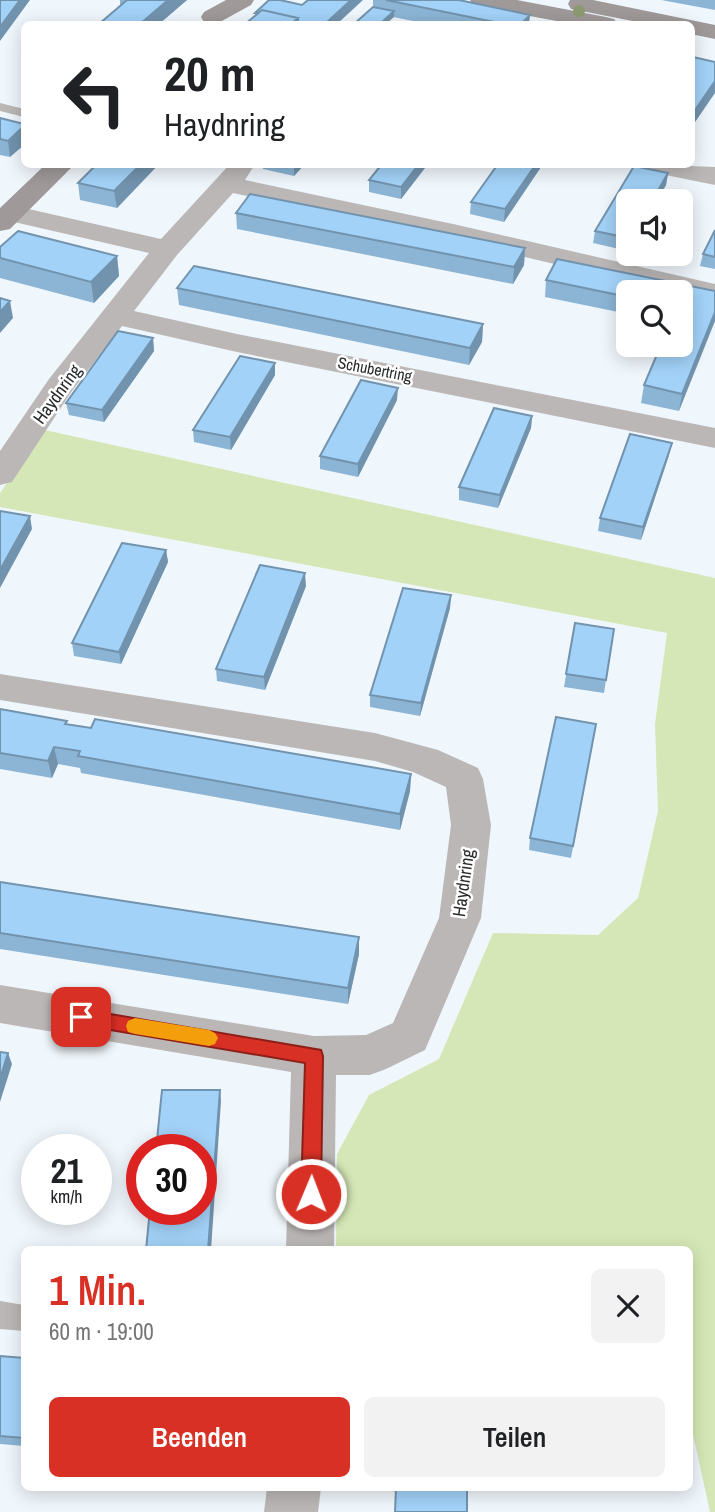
<!DOCTYPE html>
<html lang="de">
<head>
<meta charset="utf-8">
<style>
	:root { --surface:#fff; --page:#f2f2f2; --text:#202124; --muted:#757577; --accent:#d93025 }
	body { margin:0; font-family:"Archivo Narrow",sans-serif; background:var(--page); color:var(--text); height:100vh; display:flex; flex-direction:column; font-size:26px; white-space:nowrap }
	* { box-sizing:border-box; margin:0 }
	p { font-size:23px; color:var(--muted) }
	.icon { flex:none; width:38px; height:38px; fill:none; stroke:currentColor; stroke-width:2; stroke-linecap:round; stroke-linejoin:round }
	.map { position:relative; flex:1; overflow:hidden }
	.drawer { position:absolute; left:21px; top:1246px; width:672px; height:245px; display:flex; flex-direction:column; background:var(--surface); border-radius:10px; box-shadow:0 4px 18px #0003 }
	.drawer>* { flex:none }
	.hud { position:absolute; left:21px; top:21px; width:674px; height:147px; border-radius:10px; box-shadow:0 4px 18px #0003; background:#fff; color:var(--text); overflow:hidden }
	.fabs { position:absolute; left:616px; top:189px; display:grid; gap:14px }
	.fabs a { display:grid; place-items:center; width:77px; height:77px; border-radius:10px; background:var(--surface); box-shadow:0 4px 18px #0003; font-size:35px }
	.speed { position:absolute; left:21px; top:1134px; display:flex; gap:14px; font-size:35px; font-weight:700; text-align:center }
	.speed>* { display:grid; place-content:center; width:91px; height:91px; border-radius:50%; background:var(--surface); box-shadow:0 4px 18px #0003; line-height:1 }
	.speed small { font-size:18px; font-weight:400 }
	.speed .limit { border:10px solid #d22; background:#fff; color:#111 }
	.pin { position:absolute; display:grid; place-items:center; width:60px; height:60px; color:#fff; margin:-30px; border-radius:14px; box-shadow:0 4px 10px #0006 }
	.me { position:absolute; width:77px; margin:-38px; rotate:1deg; stroke-linejoin:round; filter:drop-shadow(0 0 5px #0008) }
	.turn { display:flex; align-items:center; gap:24px; height:147px; padding:0 28px; font-size:32px }
	.turn .icon { width:91px; height:91px; stroke-width:2.5 }
	.turn b { display:block; font-size:49px; line-height:60px }
	.round { display:grid; place-items:center; flex:none; width:74px; height:74px; border-radius:10px; background:var(--page) }
	.headline { display:flex; align-items:center; justify-content:space-between; height:119px; padding:0 28px }
	h1 { font-size:42px; font-weight:600; line-height:52px; color:var(--accent) }
	.primary-button { display:flex; gap:14px; margin-top:auto; padding:14px 28px }
	.primary-button a { flex:1; height:80px; border-radius:10px; background:var(--accent); color:#fff; font-size:28px; font-weight:600; line-height:80px; text-align:center }
	.primary-button a+a { background:var(--page); color:var(--text) }
	.map>svg:first-child { display:block }
	.green { fill:#d5e7b6 }
	.lines { fill:none; stroke-linecap:round; stroke-linejoin:round }
	.lane { fill:#bbb7b7; fill-rule:evenodd }
	.street { fill:#bbb7b7; fill-rule:evenodd }
	.secondary { fill:#9f9999; fill-rule:evenodd }
	.tree { fill:#8c9a71 }
	.wall { fill:#8cb5d5 }
	.shaded-wall { fill:#7293ae }
	.building { fill:#a3d2f8; stroke:#7293ae; stroke-width:2 }
	.route { fill:#d93025; stroke:#8d1f18; stroke-width:2 }
	.slow { fill:#f59e0b }
	.labels { text-anchor:middle; dominant-baseline:central; stroke-width:5; stroke-linejoin:round; paint-order:stroke }
	.far-street-label { font-size:16px; fill:#282a2c; stroke:#fff }
	.street-label { font-size:18px; fill:#282a2c; stroke:#fff }
</style>
</head>
<body>
<div class="map">
<svg width="715" height="1512" viewBox="0 0 715 1512">
	<rect width="100%" height="100%" fill="#f0f7fc"/>
	<path class="green" d="M45,430L715,578V1512H710L690,1420V1250L336,1249L337,1154L369,1095L439,1059L493,933L598,935L638,898L658,811L655,724L667,633L0,507V493Z"/>
	<g class="lines">
		<path class="lane" d="M0,103L24,109V117L0,111Z
			M0,1301L24,1305V1331L0,1329Z"/>
		<path class="street" d="M230,164H255L245,180L453,224L715,284V302L453,240L233,193L177,255L134,311L237,334L715,428V448L237,352L122,326L72,391L12,482L0,485V451L49,379L149,253L1,219V207L11,205L161,239Z
			M637,164L715,167V185L641,170Z
			M0,674L375,733L438,750L478,768L483,779L491,825L481,918L431,1036L425,1050L386,1069L370,1075H336L334,1250H286L291,1072L0,1023V985L314,1036L366,1035L393,1023L439,918L451,825L446,787L413,772L375,761L0,700Z
			M267,1488H321L318,1512H264Z"/>
		<path class="secondary" d="M226,0H254L251,5L220,22H204L201,17L204,12Z
			M470,0H517L606,17L614,19L618,24H573L481,7L473,5Z
			M570,0H593L715,25V39L691,34V24H648L571,9L568,4Z
			M46,164H75L10,229L0,231V208Z"/>
	</g>
	<circle class="tree" cx="579" cy="11" r="6"/>
	<path class="wall" d="M120,0H187L159,24H99L120,6Z
		M373,0H459L529,24H428L393,17L386,24H354L373,7Z
		M661,0H715V10Z
		M0,118L24,124L10,157L0,155Z
		M159,164L117,208L80,200L78,183Z
		M263,164H305L294,176L263,169Z
		M428,164L401,199L369,192V180Z
		M498,164H543L504,222L470,214L471,202Z
		M634,166L668,173L666,185L657,201H628V251L593,243L595,231Z
		M236,213L525,248L524,265L513,284L237,229Z
		M715,230V269L700,266L703,254Z
		M0,247L117,256L119,276L94,303L0,278Z
		M546,280L715,291L679,411L641,403L644,385L681,345V292H628V314L545,297Z
		M177,288L483,324L482,342L469,365L179,305Z
		M153,338L154,351L104,422L69,415L66,403Z
		M275,375L231,450L194,442L193,430Z
		M397,400L358,477L320,469V456Z
		M532,416L531,428L498,508L459,500V487Z
		M669,455L641,540L598,531L600,518Z
		M166,550L168,562L121,664L74,656L72,643Z
		M306,586L265,690L217,681L216,669Z
		M451,595L450,608L420,716L370,707V695Z
		M575,623L614,629L604,693L564,687Z
		M0,709L67,721V724L91,728L411,774L410,791L400,830L81,773L80,768L58,764L52,778L0,769Z
		M596,724L571,858L529,850L530,838Z
		M0,882L359,954L348,1004L0,949Z
		M0,1356L24,1358V1446L0,1444Z"/>
	<path class="shaded-wall" d="M20,0H30L0,41V27Z
		M168,0H187L159,24H140Z
		M351,0H363L337,24H325Z
		M394,11V17L386,24H380Z
		M530,15L529,24H521Z
		M298,18V24H291Z
		M715,81V93L691,128V116Z
		M24,126V145L10,157L8,141Z
		M141,164H159L117,208L114,191Z
		M294,164H305L294,176Z
		M419,164H428L401,199V187Z
		M536,164H543L504,222L505,209Z
		M668,173L666,185L657,201H652Z
		M525,248L524,265L513,284L514,267Z
		M117,256L119,276L94,303L91,282Z
		M10,301L13,318L0,333V312Z
		M715,312V321L679,411L682,394Z
		M483,324L482,342L469,365L470,348Z
		M153,338L154,351L104,422L102,410Z
		M275,363V375L231,450L230,437Z
		M398,388L397,400L358,477V464Z
		M532,416L531,428L498,508L500,495Z
		M672,443L669,455L641,540L643,527Z
		M30,516L32,529L0,588V570Z
		M166,550L168,562L121,664L119,652Z
		M305,573L306,586L265,690L264,677Z
		M451,595L450,608L420,716L421,703Z
		M54,747L58,764L52,778L48,761Z
		M411,774L410,791L400,830V814Z
		M359,937V954L348,1004V988Z
		M8,1053L12,1064L0,1102V1079Z
		M220,1090L221,1101L211,1250H208Z"/>
	<path class="building" d="M0,0H20L0,27Z
		M127,0H168L140,24H99Z
		M269,0H280L302,5L308,0H351L325,24H310L298,22V18L262,10L258,13H255Z
		M386,0H459L530,15L521,24H504Z
		M373,7L394,11L380,24H354Z
		M262,10L298,18L291,24H245Z
		M693,57L715,62V81L691,116V59Z
		M0,118L24,124V126L8,141L0,139Z
		M97,164H141L114,191L78,183Z
		M382,164H419L401,187L369,180Z
		M498,164H536L505,209L471,202Z
		M634,166L668,173L652,201H628V238L595,231Z
		M250,194L525,248L514,267L236,213Z
		M715,230V257L703,254Z
		M18,231L117,256L91,282L0,258V247Z
		M557,259L715,291V312L682,394L644,385L661,345H681V292H628V297L546,280Z
		M194,266L483,324L470,348L177,288Z
		M0,298L10,301L0,312Z
		M118,331L153,338L102,410L66,403Z
		M240,356L275,363L230,437L193,430Z
		M361,380L398,388L358,464L320,456Z
		M494,408L532,416L500,495L459,487Z
		M630,434L672,443L643,527L600,518Z
		M0,511L30,516L0,570Z
		M122,543L166,550L119,652L72,643Z
		M260,565L305,573L264,677L216,669Z
		M403,588L451,595L421,703L370,695Z
		M575,623L614,629L606,680L566,674Z
		M0,709L67,721L65,724L91,728L95,719L411,774L400,814L78,756L80,751L54,747L48,761L0,753Z
		M556,717L596,724L573,846L530,838Z
		M0,882L359,937L348,988L0,933Z
		M0,1052L8,1053L0,1079Z
		M162,1090H220L208,1250H146L150,1209H201V1150H156Z
		M0,1356L24,1358V1438L0,1436Z
		M396,1488H467V1512H395Z"/>
	<path class="route" d="M81,1009L321,1050L323,1056L321,1194L318,1201L311,1203L304,1201L301,1194L305,1063L81,1025L75,1023L72,1017L75,1012Z"/>
	<path class="slow" d="M135,1018L209,1030L215,1033L218,1038L215,1044L209,1046L135,1034L128,1032L126,1026L128,1021Z"/>
	<g class="labels">
		<g class="far-street-label">
			<text transform="translate(375 369) rotate(11)">Schubertring</text>
		</g>
		<g class="street-label">
			<text transform="translate(57 394) rotate(-54)">Haydnring</text>
			<text transform="translate(463 883) rotate(-82)">Haydnring</text>
		</g>
	</g>
</svg>
<div class="fabs">
<a><svg class="icon" aria-label="sound" viewBox="0 0 24 24"><path d="M4 9h4l5-4v14l-5-4H4zM17 9q2 3 0 6"/></svg></a>
<a><svg class="icon" aria-label="search" viewBox="0 0 24 24"><circle cx="10" cy="10" r="6"/><path d="M15 15l6 6"/></svg></a>
</div>
<div class="speed"><div>21<small>km/h</small></div><div class="limit">30</div></div>
<div class="pin" style="left:81px;top:1017px;background:#d93025"><svg class="icon" aria-label="arrive" viewBox="0 0 24 24"><path d="M6 21V4h12l-3 4 3 4H6"/></svg></div>
<svg class="me" style="left:311px;top:1194px" viewBox="-20 -20 40 40"><circle r="17" fill="#d93025" stroke="#fff" stroke-width="3"/><path d="M0-11L8 9 0 5-8 9z" fill="#fff"/></svg>
<div class="hud">
<div class="turn"><svg class="icon" aria-label="left" viewBox="0 0 24 24"><path d="M17 20v-9H6M10 6l-5 5 5 5"/></svg><div><b>20 m</b>Haydnring</div></div>
</div>
<section class="drawer">
<div class="headline"><div><h1>1 Min.</h1><p>60 m · 19:00</p></div><a class="round"><svg class="icon" aria-label="close" viewBox="0 0 24 24"><path d="M6 6l12 12M18 6L6 18"/></svg></a></div>
<div class="primary-button"><a>Beenden</a><a>Teilen</a></div>
</section>
</div>
</body>
</html>
